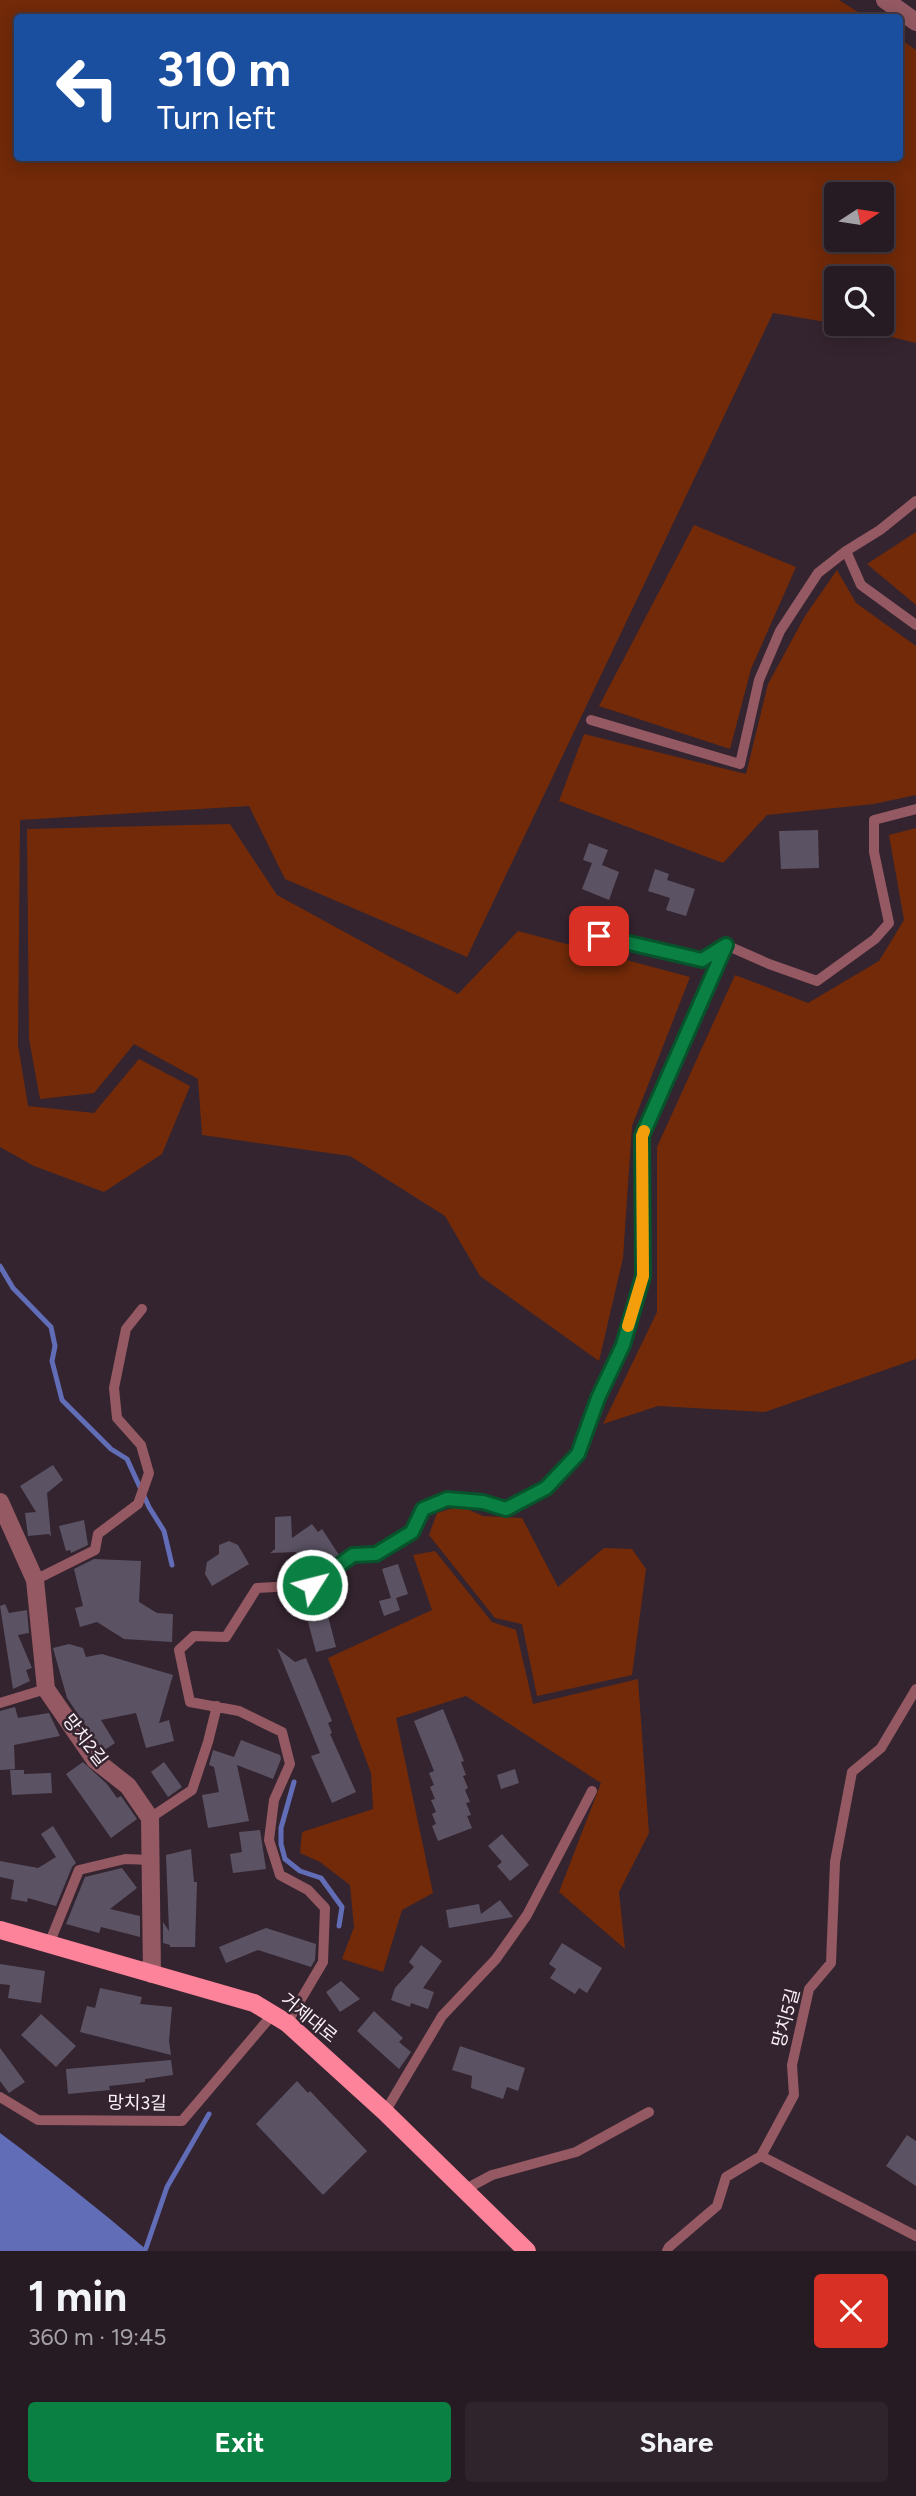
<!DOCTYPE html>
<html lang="en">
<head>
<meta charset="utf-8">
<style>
	:root { --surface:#271b23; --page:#2f242b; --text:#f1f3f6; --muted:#a4a1a6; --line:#433941; --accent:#0b8043 }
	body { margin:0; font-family:Figtree,"Noto Sans KR",sans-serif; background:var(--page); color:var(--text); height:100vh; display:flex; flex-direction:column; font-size:26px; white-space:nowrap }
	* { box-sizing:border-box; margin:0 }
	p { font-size:23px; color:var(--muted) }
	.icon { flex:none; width:38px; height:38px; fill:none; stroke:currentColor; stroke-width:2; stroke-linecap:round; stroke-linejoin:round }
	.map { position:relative; height:2251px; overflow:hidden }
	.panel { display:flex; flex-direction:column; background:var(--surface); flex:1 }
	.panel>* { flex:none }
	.top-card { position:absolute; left:14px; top:14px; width:889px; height:147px; border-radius:7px; box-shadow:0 4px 18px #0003,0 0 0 2px var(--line); background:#1a4fa0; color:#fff; overflow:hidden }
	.needle { width:46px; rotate:78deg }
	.fabs { position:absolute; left:824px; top:182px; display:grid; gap:14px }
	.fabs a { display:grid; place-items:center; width:70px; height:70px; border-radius:7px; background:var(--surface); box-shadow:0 4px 18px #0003,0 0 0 2px var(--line); font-size:35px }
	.pin { position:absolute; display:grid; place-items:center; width:60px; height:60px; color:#fff; margin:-30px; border-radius:14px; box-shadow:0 4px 10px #0006 }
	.me { position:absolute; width:77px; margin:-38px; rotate:54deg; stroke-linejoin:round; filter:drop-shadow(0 0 5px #0008) }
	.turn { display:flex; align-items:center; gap:24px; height:147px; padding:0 28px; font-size:32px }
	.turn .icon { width:91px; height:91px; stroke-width:2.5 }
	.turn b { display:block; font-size:49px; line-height:60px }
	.round { display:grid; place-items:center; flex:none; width:74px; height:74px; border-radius:7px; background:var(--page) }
	.head { display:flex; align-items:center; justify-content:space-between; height:119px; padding:0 28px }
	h1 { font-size:42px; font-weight:700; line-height:52px }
	.cta { display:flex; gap:14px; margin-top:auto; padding:14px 28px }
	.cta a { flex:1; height:80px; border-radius:7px; background:var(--accent); color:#fff; font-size:28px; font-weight:700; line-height:80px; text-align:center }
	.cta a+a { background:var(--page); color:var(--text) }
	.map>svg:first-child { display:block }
	.green { fill:#722a09; fill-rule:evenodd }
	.water { fill:#626db7 }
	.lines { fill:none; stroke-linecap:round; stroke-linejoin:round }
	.stream { stroke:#626db7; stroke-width:5 }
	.building { fill:#5b5364 }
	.service { stroke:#945962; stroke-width:10 }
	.minor { stroke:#945962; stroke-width:18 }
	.tertiary { stroke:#945962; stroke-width:18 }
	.primary { stroke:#fd839a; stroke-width:18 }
	.route-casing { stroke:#07532c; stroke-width:18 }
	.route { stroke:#0b8043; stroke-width:12 }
	.slow { stroke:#f59e0b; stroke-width:12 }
	.labels { text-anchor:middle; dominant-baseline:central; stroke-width:5; stroke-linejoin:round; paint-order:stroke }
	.street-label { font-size:18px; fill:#fcf1f8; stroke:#34242f }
</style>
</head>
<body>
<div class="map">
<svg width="916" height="2251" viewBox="0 0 916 2251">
	<rect width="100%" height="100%" fill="#34242f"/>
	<path class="green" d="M0,0H839L866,17L18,18V158H900V39L916,50V343L843,325L773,313L467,957L285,879L249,806L20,820L18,1045L28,1106L94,1113L139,1059L190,1086L162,1154L104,1192L34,1166L0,1147ZM836,194H882V240H836ZM836,278H882V324H836Z
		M694,525L796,567L751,669L730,749L599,706Z
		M916,532V605L867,564Z
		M837,570L856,603L916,646V795L874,804L767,815L723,863L559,801L584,734L746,774L768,684L805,616Z
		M230,824L277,895L458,994L518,931L690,977L632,1126L623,1258L599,1361L480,1276L445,1216L350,1156L202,1135L198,1079L134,1044L94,1093L40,1099L29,1039L27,829Z
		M916,828V1359L765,1412L658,1406L603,1424L657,1312V1147L735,975L808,1003L879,961L904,920L889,835Z
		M460,1506L483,1516L522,1518L558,1587L604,1548L632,1549L646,1569L632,1675L537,1696L522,1624L495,1618L429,1535L437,1513Z
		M435,1551L492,1622L516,1630L533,1704L638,1679L649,1833L619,1892L625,1949L559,1892L601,1783L466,1696L396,1718L433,1893L402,1910L383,1972L342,1959L354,1927L350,1885L320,1862L300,1853L302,1832L373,1809L371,1773L328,1658L432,1610L413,1555Z"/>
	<path class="water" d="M0,2133C51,2171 100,2210 148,2251H0Z"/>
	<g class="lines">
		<path class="stream" d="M0,1266L13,1288L51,1327L55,1346L52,1361L62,1400L111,1449L127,1459L149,1507L164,1531L172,1565
			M294,1782L281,1828V1844L285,1859L300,1871L321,1878L342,1907L339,1926
			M146,2248L167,2187L209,2114"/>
	</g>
	<path class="building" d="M818,830L819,868L781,869L779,831Z
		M589,843L608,850L602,865L619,872L609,900L582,889L592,863L583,860Z
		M655,869L669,874L667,880L695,889L686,916L666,910L670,898L648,891Z
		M53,1465L63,1480L47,1493L51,1537L49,1534L28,1536L25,1513L36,1512L20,1486Z
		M291,1516L292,1538L312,1524L318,1532L322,1529L339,1555L312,1575L296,1552L270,1553L275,1549V1517Z
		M84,1520L88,1545L71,1553L70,1550L66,1551L59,1526Z
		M229,1541L238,1545L249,1564L212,1586L205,1574L207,1562L219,1554V1545Z
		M94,1559L141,1561L139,1602L157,1613L173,1614L172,1642L124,1639L97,1622L80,1627L75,1608L83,1606L74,1569Z
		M398,1564L408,1594L396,1598L400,1610L384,1616L379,1601L391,1598L382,1569Z
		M5,1604L9,1613L27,1610L29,1633L18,1635L32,1668L26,1670L30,1681L13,1689L0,1606Z
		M328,1616L336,1647L316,1652L308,1622Z
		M69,1644L83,1648L86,1657L102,1654L173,1675L159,1723L169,1720L174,1741L146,1748L136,1713L101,1720L115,1743L103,1751L67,1698L53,1648Z
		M277,1648L295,1662L306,1658L332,1721L328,1723L332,1733L330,1734L356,1792L332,1803L311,1756L320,1753Z
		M15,1707L18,1718L49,1713L60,1736L14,1745L15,1769L0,1770V1711Z
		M443,1709L464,1761L461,1762L466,1775L463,1776L468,1788L465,1790L470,1802L466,1803L471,1815L467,1816L472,1828L438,1841L432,1826L436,1824L432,1814L436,1812L431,1800L435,1799L430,1787L434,1785L429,1773L434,1771L414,1721Z
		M241,1740L280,1755L281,1759L273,1779L237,1765L249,1821L208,1828L202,1795L219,1792L214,1767L209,1765L213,1750L234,1757Z
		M83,1762L107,1784L117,1798L121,1796L137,1819L111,1838L66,1774Z
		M164,1762L182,1787L168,1797L151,1772Z
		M515,1769L519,1783L501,1789L497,1775Z
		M10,1770H24V1774L51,1773L52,1793L12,1795Z
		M53,1826L76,1863L72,1867L56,1906L28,1898L27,1902L11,1899L14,1880L0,1877V1861L38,1868L56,1857L41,1834Z
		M260,1830L266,1869L233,1873L230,1854L242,1852L239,1832Z
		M502,1834L529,1865L510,1881L497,1866L502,1862L488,1846Z
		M191,1849L194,1882H197L195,1947H170V1945L163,1943V1922L169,1931L166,1855Z
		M122,1868L137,1888L110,1909L140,1916V1937L101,1927L99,1933L66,1924L85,1877Z
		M500,1900L513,1917L449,1928L446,1910L479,1904L481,1914Z
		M266,1928L316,1944L315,1960L311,1967L258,1950L226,1963L219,1947Z
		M562,1943L602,1968L587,1993L579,1988L575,1994L550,1978L556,1969L549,1964Z
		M421,1945L442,1961L423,1988L434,1992L428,2009L411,2003L410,2007L391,2000L395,1988L414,1967L409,1962Z
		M0,1964L45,1971L41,2003L8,1998L10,1985L0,1984Z
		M341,1981L360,1999L340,2012L326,1992Z
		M100,1988L142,1997L140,2004L172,2007L169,2041L171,2055L80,2032L87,2006L95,2008Z
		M374,2011L403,2038L399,2042L411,2052L399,2069L357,2031Z
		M41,2014L76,2046L56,2067L21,2035Z
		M460,2046L525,2068L518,2091L507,2087L503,2099L471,2088L472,2076L452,2070Z
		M0,2048L25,2082L9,2093L0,2081Z
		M171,2060L173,2075L145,2079V2082L109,2086L110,2090L68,2094L66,2069Z
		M297,2081L308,2093L310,2091L367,2151L323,2195L256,2124Z
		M907,2135L916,2141V2186L886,2166Z"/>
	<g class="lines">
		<path class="service" d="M846,551L861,585L916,625
			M591,720L740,764L759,680L780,631L818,573L846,551L880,530L916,501
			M599,936L702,960L726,945L769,964L817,981L875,939L889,923L874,852V820L916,809
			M35,1580L95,1550L98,1534L138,1504L149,1473L141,1445L117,1418L114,1388L126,1329L142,1309
			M0,1703L46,1689
			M150,1818L192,1790L208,1742L217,1706
			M49,1944L79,1870L125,1859L152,1860
			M287,2023L323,1962L325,1908L308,1890L280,1875L269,1840L274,1800L290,1764L282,1732L239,1711L190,1702L179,1650L194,1636L226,1637L257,1588L311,1585L353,1555L376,1554L412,1532L423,1509L447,1499L483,1502L506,1509L546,1487L578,1454L598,1398L623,1345L643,1276L642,1136L726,945
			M0,2097L38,2120L182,2121L273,2014
			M385,2112L442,2016L496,1959L527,1915L592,1791
			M761,2156L916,2236
			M464,2190L492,2175L576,2152L649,2112
			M667,2251L669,2247L717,2206L726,2177L761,2156L794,2095L792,2065L809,1989L831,1963L835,1862L852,1772L881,1748L916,1689"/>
		<path class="minor" d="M0,1502L35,1580L46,1689L95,1760L128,1786L150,1818L152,1974"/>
		<path class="tertiary" d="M885,0L916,22"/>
		<path class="primary" d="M0,1930L254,2003L287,2023L385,2112L527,2251"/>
	</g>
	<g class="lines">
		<defs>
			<path id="route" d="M312,1585L353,1555L376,1554L412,1532L423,1509L447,1499L483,1502L506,1509L546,1488L578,1454L598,1398L623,1345L643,1276L642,1136L726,945L702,960L599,936"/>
		</defs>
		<use href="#route" class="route-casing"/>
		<use href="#route" class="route"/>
		<path class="slow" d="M628,1326L643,1276L642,1136L644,1131"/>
	</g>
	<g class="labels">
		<g class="street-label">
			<text transform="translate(85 1740) rotate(52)">망치2길</text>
			<text transform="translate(309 2018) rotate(39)">거제대로</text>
			<text transform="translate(786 2018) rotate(-75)">망치5길</text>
			<text transform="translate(137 2103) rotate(1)">망치3길</text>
		</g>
	</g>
</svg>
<div class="fabs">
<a><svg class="needle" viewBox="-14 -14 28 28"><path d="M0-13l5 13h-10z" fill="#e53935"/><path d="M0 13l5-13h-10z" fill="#a4a1a6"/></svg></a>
<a><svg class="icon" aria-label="search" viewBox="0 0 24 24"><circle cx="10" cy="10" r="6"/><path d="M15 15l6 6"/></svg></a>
</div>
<div class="pin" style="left:599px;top:936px;background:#d93025"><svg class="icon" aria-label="arrive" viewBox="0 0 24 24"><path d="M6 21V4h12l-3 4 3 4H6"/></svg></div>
<svg class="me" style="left:312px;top:1585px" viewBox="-20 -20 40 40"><circle r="17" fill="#0b8043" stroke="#fff" stroke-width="3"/><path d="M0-11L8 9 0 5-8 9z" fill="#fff"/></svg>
<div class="top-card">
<div class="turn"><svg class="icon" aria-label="left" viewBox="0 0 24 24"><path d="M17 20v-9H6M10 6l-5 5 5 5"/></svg><div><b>310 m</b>Turn left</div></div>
</div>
</div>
<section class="panel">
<div class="head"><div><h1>1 min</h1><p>360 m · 19:45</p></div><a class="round" style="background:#d93025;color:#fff"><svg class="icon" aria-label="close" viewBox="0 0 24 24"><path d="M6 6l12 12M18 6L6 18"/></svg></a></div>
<div class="cta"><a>Exit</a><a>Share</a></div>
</section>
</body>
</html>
